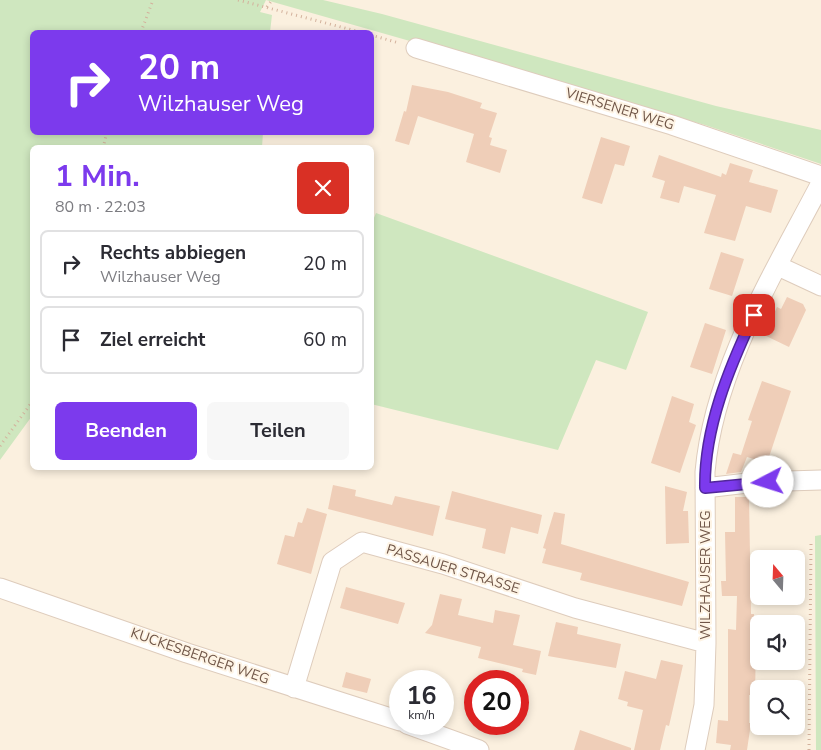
<!DOCTYPE html>
<html lang="de">
<head>
<meta charset="utf-8">
<style>
	:root { --surface:#fff; --page:#f7f7f7; --text:#2b2b33; --muted:#7c7c81; --line:#e1e1e2; --accent:#7c3aed }
	body { margin:0; font-family:"Nunito Sans",sans-serif; background:var(--page); color:var(--text); height:100vh; display:flex; flex-direction:column; font-size:19px; white-space:nowrap }
	* { box-sizing:border-box; margin:0 }
	p { font-size:16px; color:var(--muted) }
	.icon { flex:none; width:28px; height:28px; fill:none; stroke:currentColor; stroke-width:2; stroke-linecap:round; stroke-linejoin:round }
	.map { position:relative; flex:1; overflow:hidden }
	.details { position:absolute; left:30px; top:145px; width:344px; height:325px; display:flex; flex-direction:column; background:var(--surface); border-radius:8px; box-shadow:0 2px 8px #0003 }
	.details>* { flex:none }
	.hud { position:absolute; left:30px; top:30px; width:344px; height:105px; border-radius:8px; box-shadow:0 2px 8px #0003; background:#7c3aed; color:#fff; overflow:hidden }
	.needle { width:32px; rotate:341deg }
	.fabs { position:absolute; left:750px; top:550px; display:grid; gap:10px }
	.fabs a { display:grid; place-items:center; width:55px; height:55px; border-radius:8px; background:var(--surface); box-shadow:0 2px 8px #0003; font-size:25px }
	.speed { position:absolute; left:389px; top:670px; display:flex; gap:10px; font-size:25px; font-weight:700; text-align:center }
	.speed>* { display:grid; place-content:center; width:65px; height:65px; border-radius:50%; background:var(--surface); box-shadow:0 2px 8px #0003; line-height:1 }
	.speed small { font-size:12px; font-weight:400 }
	.speed .limit { border:8px solid #d22; background:#fff; color:#111 }
	.pin { position:absolute; display:grid; place-items:center; width:42px; height:42px; color:#fff; margin:-21px; border-radius:10px; box-shadow:0 2px 8px #0006 }
	.me { position:absolute; width:55px; margin:-28px; rotate:265deg; stroke-linejoin:round; filter:drop-shadow(0 0 4px #0008) }
	.turn { display:flex; align-items:center; gap:18px; height:105px; padding:0 25px; font-size:22px }
	.turn .icon { width:65px; height:65px; stroke-width:2.5 }
	.turn b { display:block; font-size:35px; line-height:42px }
	.round { display:grid; place-items:center; flex:none; width:52px; height:52px; border-radius:8px; background:var(--page) }
	.head { display:flex; align-items:center; justify-content:space-between; height:85px; padding:0 25px }
	h1 { font-size:30px; font-weight:700; line-height:38px; color:var(--accent) }
	.action { display:flex; gap:10px; margin-top:auto; padding:10px 25px }
	.action a { flex:1; height:58px; border-radius:8px; background:var(--accent); color:#fff; font-size:20px; font-weight:700; line-height:58px; text-align:center }
	.action a+a { background:var(--page); color:var(--text) }
	ul { padding:0; list-style:none }
	li { display:flex; align-items:center; gap:15px; height:68px; margin:0 10px 8px; padding:0 15px; border:2px solid var(--line); border-radius:8px }
	li div { flex:1 }
	li b { display:block; font-size:19px }
	li em { font-style:normal }
	.map>svg:first-child { display:block }
	.green { fill:#cfe7bf }
	.building { fill:#efceb8 }
	.lines { fill:none; stroke-linecap:round; stroke-linejoin:round }
	.minor-casing { stroke:#deccbc; stroke-width:21 }
	.path { stroke:#d3b19c; stroke-width:3; stroke-dasharray:1 4; stroke-linecap:butt }
	.minor { stroke:#fff; stroke-width:19 }
	.route-casing { stroke:#51269a; stroke-width:12 }
	.route { stroke:#7c3aed; stroke-width:9 }
	.labels { text-anchor:middle; dominant-baseline:central; stroke-width:4; stroke-linejoin:round; paint-order:stroke }
	.street-label { font-size:14px; fill:#705648; stroke:#fef4e5 }
</style>
</head>
<body>
<div class="map">
<svg width="821" height="750" viewBox="0 0 821 750">
	<rect width="100%" height="100%" fill="#fbf0df"/>
	<path class="green" d="M0,0H323L382,14L716,106L821,130V164L705,125L266,0L260,12L272,15L270,32H32V132L263,133L262,147L32,148V416L0,460Z
		M376,213L648,312L626,370L596,360L558,450L371,404V225Z
		M821,535V750H816L815,536Z"/>
	<path class="building" d="M412,85L448,92L482,103L480,108L497,113L489,137L492,138L490,145L507,150L500,173L466,162L474,134L418,116L409,145L395,141L404,111L415,115L406,112Z
		M601,137L630,146L624,166L615,164L602,204L582,198Z
		M659,155L721,177L722,173L726,175L730,163L753,170L749,182L778,190L771,213L746,206L735,241L704,233L716,195L684,186L679,203L660,198L665,181L652,177Z
		M721,252L744,259L732,296L709,289Z
		M787,297L803,304L806,310L789,347L764,335L777,307L781,309Z
		M705,323L726,330L712,374L690,367Z
		M762,381L791,391L767,463L747,457L741,472L726,474L733,453L741,455L752,421L748,420Z
		M672,396L694,404L689,422L696,425L680,473L651,463Z
		M333,485L356,490L355,496L392,505L395,496L440,506L433,536L328,509Z
		M665,486L687,492L683,511H688L689,543L666,544Z
		M452,491L542,515L538,534L511,527L505,554L482,548L486,529L445,519Z
		M735,497H749L751,614H754L753,641H756L755,695H749V723H751L747,750H730L731,745L716,743L718,720L728,721V629L736,630L737,596H722L721,581H726L725,532H735Z
		M307,508L327,514L311,574L277,564L285,535L294,537L298,522L302,523Z
		M554,512L565,514L561,544L689,582L682,606L580,580L582,573L542,563L546,549L543,548Z
		M346,587L405,603L398,624L340,608Z
		M440,594L462,599L458,615L493,623L495,610L520,615L513,645L541,651L536,675L522,672L523,669L478,658L481,647L425,633L432,625Z
		M556,622L578,627L577,634L621,644L616,668L548,656Z
		M661,660L683,665L669,726L666,725L660,750H634L643,710L627,706L628,702L618,699L625,671L656,679Z
		M346,672L371,679L367,693L342,687Z
		M580,730L631,748V750H574Z"/>
	<g class="lines">
		<defs>
			<path id="minor" d="M416,48L672,125L821,176
				M778,266L821,286
				M705,488L756,482L821,480
				M0,588L187,653L400,721
				M294,688L332,562L362,542L443,564L575,608L706,643
				M407,724L479,750
				M695,750L704,705L706,643L705,472C714,369 774,273 821,183"/>
		</defs>
		<use href="#minor" class="minor-casing"/>
		<path class="path" d="M238,0L360,32
			M267,7L272,0
			M141,32L153,0
			M371,35L399,43
			M103,148L107,132
			M0,446L32,402
			M809,750L811,544"/>
		<use href="#minor" class="minor"/>
	</g>
	<g class="lines">
		<defs>
			<path id="route" d="M754,315C729,368 704,428 705,488L768,482"/>
		</defs>
		<use href="#route" class="route-casing"/>
		<use href="#route" class="route"/>
	</g>
	<g class="labels">
		<g class="street-label">
			<text transform="translate(620 109) rotate(17)">VIERSENER WEG</text>
			<text transform="translate(453 569) rotate(17)">PASSAUER STRASSE</text>
			<text transform="translate(705 575) rotate(-90)">WILZHAUSER WEG</text>
			<text transform="translate(200 656) rotate(19)">KUCKESBERGER WEG</text>
		</g>
	</g>
</svg>
<div class="fabs">
<a><svg class="needle" viewBox="-14 -14 28 28"><path d="M0-13l5 13h-10z" fill="#e53935"/><path d="M0 13l5-13h-10z" fill="#7c7c81"/></svg></a>
<a><svg class="icon" aria-label="sound" viewBox="0 0 24 24"><path d="M4 9h4l5-4v14l-5-4H4zM17 9q2 3 0 6"/></svg></a>
<a><svg class="icon" aria-label="search" viewBox="0 0 24 24"><circle cx="10" cy="10" r="6"/><path d="M15 15l6 6"/></svg></a>
</div>
<div class="speed"><div>16<small>km/h</small></div><div class="limit">20</div></div>
<div class="pin" style="left:754px;top:315px;background:#d93025"><svg class="icon" aria-label="arrive" viewBox="0 0 24 24"><path d="M6 21V4h12l-3 4 3 4H6"/></svg></div>
<svg class="me" style="left:768px;top:482px" viewBox="-20 -20 40 40"><circle r="19" fill="#fff"/><path d="M0-13L10 11 0 6-10 11z" fill="#7c3aed"/></svg>
<div class="hud">
<div class="turn"><svg class="icon" aria-label="right" viewBox="0 0 24 24"><path d="M7 20v-9h11M14 6l5 5-5 5"/></svg><div><b>20 m</b>Wilzhauser Weg</div></div>
</div>
<section class="details">
<div class="head"><div><h1>1 Min.</h1><p>80 m · 22:03</p></div><a class="round" style="background:#d93025;color:#fff"><svg class="icon" aria-label="close" viewBox="0 0 24 24"><path d="M6 6l12 12M18 6L6 18"/></svg></a></div>
<ul>
<li><svg class="icon" aria-label="right" viewBox="0 0 24 24"><path d="M7 20v-9h11M14 6l5 5-5 5"/></svg><div><b>Rechts abbiegen</b><p>Wilzhauser Weg</p></div><em>20 m</em></li>
<li><svg class="icon" aria-label="arrive" viewBox="0 0 24 24"><path d="M6 21V4h12l-3 4 3 4H6"/></svg><div><b>Ziel erreicht</b></div><em>60 m</em></li>
</ul>
<div class="action"><a>Beenden</a><a>Teilen</a></div>
</section>
</div>
</body>
</html>
